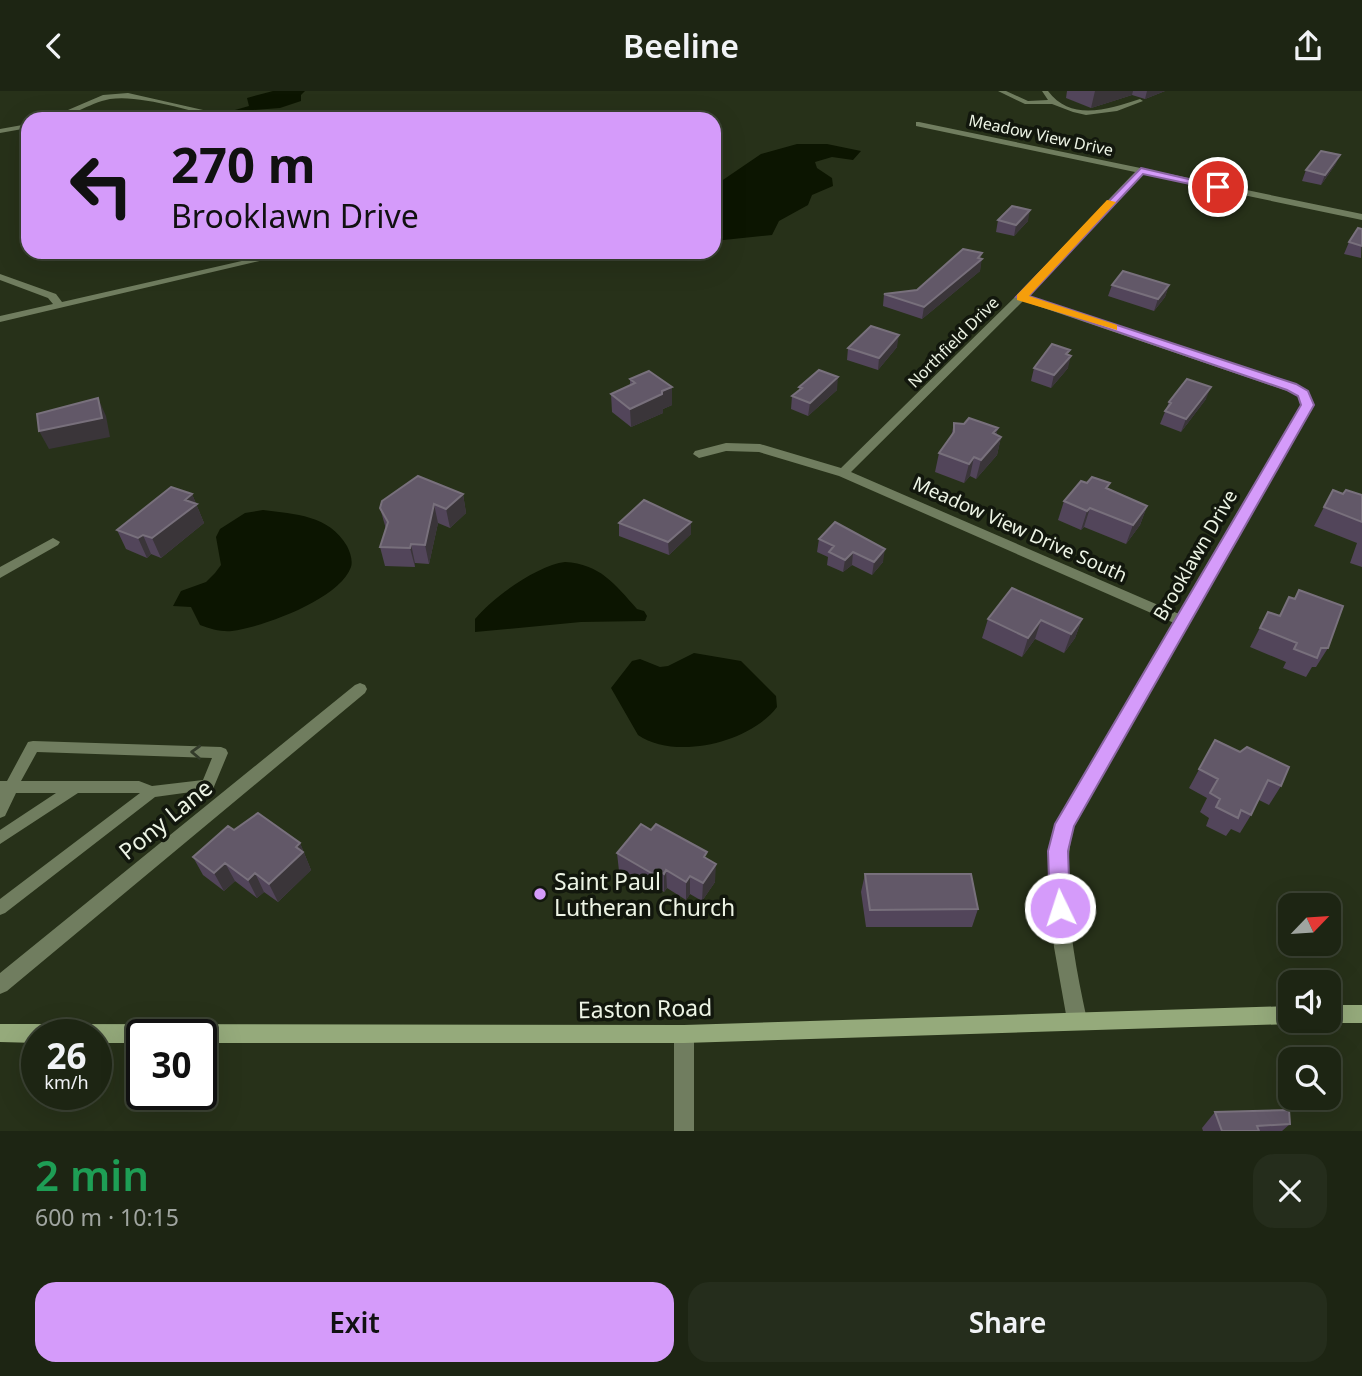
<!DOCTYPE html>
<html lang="en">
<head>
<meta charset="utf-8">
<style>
	:root { --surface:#1d2513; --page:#252d1c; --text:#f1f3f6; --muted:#a0a5a0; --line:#3b4233; --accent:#d59bfa }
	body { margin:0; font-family:"Noto Sans",sans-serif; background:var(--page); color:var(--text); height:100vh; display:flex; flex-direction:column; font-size:26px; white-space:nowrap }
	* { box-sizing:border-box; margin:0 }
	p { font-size:23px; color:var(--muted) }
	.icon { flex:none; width:38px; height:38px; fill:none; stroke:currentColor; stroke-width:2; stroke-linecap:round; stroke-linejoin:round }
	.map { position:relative; height:1040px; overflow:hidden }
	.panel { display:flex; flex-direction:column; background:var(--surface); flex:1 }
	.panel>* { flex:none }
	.top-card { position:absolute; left:21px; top:21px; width:700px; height:147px; border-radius:21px; box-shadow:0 7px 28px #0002,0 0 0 2px var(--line); background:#d59bfa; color:#111; overflow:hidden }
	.needle { width:46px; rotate:65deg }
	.buttons { position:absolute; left:1278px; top:802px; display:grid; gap:14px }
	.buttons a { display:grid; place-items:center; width:63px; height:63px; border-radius:14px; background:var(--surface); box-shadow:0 7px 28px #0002,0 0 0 2px var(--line); font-size:35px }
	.speed { position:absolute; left:21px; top:928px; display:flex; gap:14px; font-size:35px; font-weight:700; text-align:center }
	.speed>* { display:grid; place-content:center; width:91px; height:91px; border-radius:50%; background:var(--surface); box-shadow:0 7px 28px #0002,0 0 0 2px var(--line); line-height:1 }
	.speed small { font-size:18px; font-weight:400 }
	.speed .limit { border:4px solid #111; border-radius:10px; background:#fff; color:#111 }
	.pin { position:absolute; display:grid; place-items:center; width:60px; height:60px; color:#fff; margin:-30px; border:4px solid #fff; border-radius:50%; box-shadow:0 2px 7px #0007 }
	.me { position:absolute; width:77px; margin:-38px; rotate:356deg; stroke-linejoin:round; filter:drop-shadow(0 0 5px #0008) }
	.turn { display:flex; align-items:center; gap:24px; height:147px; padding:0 35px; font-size:32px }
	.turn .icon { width:91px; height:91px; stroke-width:2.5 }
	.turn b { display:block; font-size:49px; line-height:60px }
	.round { display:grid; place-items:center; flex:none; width:74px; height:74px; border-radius:21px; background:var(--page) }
	.overview { display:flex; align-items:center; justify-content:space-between; height:119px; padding:0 35px }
	h1 { font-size:42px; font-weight:600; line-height:52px; color:#1e9e55 }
	.button { display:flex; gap:14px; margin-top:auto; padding:14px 35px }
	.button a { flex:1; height:80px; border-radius:21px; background:var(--accent); color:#111; font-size:28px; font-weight:600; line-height:80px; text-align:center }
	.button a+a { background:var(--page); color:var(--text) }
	header { display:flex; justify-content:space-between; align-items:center; height:91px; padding:0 35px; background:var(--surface); font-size:32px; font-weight:600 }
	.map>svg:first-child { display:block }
	.water { fill:#0c1501 }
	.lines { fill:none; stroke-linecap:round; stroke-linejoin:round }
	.service { fill:#707d5f; fill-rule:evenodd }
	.minor { fill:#707d5f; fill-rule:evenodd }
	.secondary { fill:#95aa7b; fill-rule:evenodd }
	.wall { fill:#52455a }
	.shaded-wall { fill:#3a3539 }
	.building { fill:#625868; stroke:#78707c; stroke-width:2 }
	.oneway { stroke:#333b2a }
	.route { fill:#d59bfa; stroke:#8a65a2; stroke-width:2 }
	.slow { fill:#f59e0b }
	.poi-dot { fill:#d59bfa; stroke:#12170d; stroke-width:2.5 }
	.labels { text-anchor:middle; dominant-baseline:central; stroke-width:7; stroke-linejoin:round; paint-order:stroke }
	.far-street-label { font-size:16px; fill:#edf4e5; stroke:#12170d }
	.street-label { font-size:19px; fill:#edf4e5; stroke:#12170d }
	.near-street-label { font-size:23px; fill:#edf4e5; stroke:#12170d }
	.near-poi-label { font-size:23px; fill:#edf4e5; stroke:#12170d; text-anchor:start }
</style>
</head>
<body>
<header><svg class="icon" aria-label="back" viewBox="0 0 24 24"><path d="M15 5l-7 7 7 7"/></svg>Beeline<svg class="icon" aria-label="share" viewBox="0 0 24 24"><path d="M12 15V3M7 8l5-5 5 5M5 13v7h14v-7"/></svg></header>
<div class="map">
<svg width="1362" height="1040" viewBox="0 0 1362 1040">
	<rect width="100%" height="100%" fill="#273119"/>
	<path class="water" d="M273,0H305L301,4V10L280,17L228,21L249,15L247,7Z
		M797,53H827L861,60L853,69L832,66L815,71L817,77L832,87L833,95L812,104L808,114L779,130L772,144L714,150V95L761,63Z
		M263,419C295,423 329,424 347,455C350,461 353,469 351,476C340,508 263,536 232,540C221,541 211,538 200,534L191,516L173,515L181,500L206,491L215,482L221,474L216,446L220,438L245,422Z
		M565,471C600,473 615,493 637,518L644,520L647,525L645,530L581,531L475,541V528C493,506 538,474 565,471Z
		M694,562L741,570L776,605L777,616C751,651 676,670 638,644L611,597L632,570L640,568L660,576L668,575Z"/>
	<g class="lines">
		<path class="service" d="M998,0H1006L1028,10L1048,9L1042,0H1048C1071,31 1109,18 1140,8L1143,10L1117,20L1086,24L1073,21L1052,13H1025Z
			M33,650L221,656L226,658L228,662L213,698L155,706L5,822L0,824V808L140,702H78L0,753V739L56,702H16L5,725L0,727V690H7L28,651ZM37,661L212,667L203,689L152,695L139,690H21Z"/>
		<path class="minor" d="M128,2L234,26L238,28H224C193,21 140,3 110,8C88,12 70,28 47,28L103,4Z
			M919,31L1362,123V129L1143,83L1028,205L1295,294L1308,300L1313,314L1073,734C1061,800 1073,864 1087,929L1084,936L1077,938L1070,936L1067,929L1054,856L1050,807L1052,757L1057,733L1174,532L839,385L759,361L726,360L699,367L693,363L695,360L726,352L760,353L841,377L1017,204L1135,81L916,35V31ZM1023,210L1299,304L1301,314L1179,523L851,381Z
			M28,33V37L0,42V38Z
			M281,161H298L0,231V225L53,213L48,207L0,189V183L56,203L62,211Z
			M53,447L60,451L58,454L0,487V476Z
			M360,592L365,594L367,598L365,602L7,900L0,903V882L355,594Z
			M684,934L691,936L694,943V1040H674V943L677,936Z"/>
		<path class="secondary" d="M1328,914H1362V932H1328L1321,930L1328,929Z
			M1290,915V929H1297L1290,933L684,952H201V943H142V952H96V943H37V952L0,951V933L684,934Z"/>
	</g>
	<path class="wall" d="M1067,0H1165L1145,8L1132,4L1091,17L1066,7Z
		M1340,64L1335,74L1321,94L1302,90L1306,79Z
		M998,129L1028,130L1014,145L996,141Z
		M1362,138L1361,167L1344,163L1349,151Z
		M394,161H440L438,164L431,168L395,165Z
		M981,168L980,180L922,228L883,215L884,203L917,199Z
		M1112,194H1169L1165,206L1154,220L1108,205Z
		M897,256L878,279L847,269L848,257Z
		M1068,264V277L1051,297L1031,290L1034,277Z
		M630,288L672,296V314L663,318V322L631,336L612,321L611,303L630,294Z
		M799,296L837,299L808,325L791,318L792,305L799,299Z
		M1206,308L1181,341L1160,333L1169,311Z
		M954,332L998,337L996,344L1001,346L997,364L976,388L970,385L964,392L935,381L939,362L951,346Z
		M1087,392H1110L1108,397L1147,415L1140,434L1126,453L1084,436L1081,439L1058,429L1064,410Z
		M1333,399L1343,403L1362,404V476L1350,472L1357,452L1314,435Z
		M192,403L204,432L161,467L151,463L147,467L126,458L117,439Z
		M463,403L466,422L450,437L438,432L429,473L415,472V476L385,475L380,456L386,438L380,417Z
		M619,432L691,443L669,464L619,445Z
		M819,448L883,471L872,484L852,474L843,481L827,474L828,466L817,461Z
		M1299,499L1328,557L1316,576H1312L1306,586L1283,577L1286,571L1250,556L1268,521L1279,525L1289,506L1294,508Z
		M988,528H1082L1075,547L1064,562L1035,548L1022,566L982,547Z
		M1215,649L1281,695L1269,714L1259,709L1251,724L1240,742L1231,738L1226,745L1206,735L1209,727L1200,721L1207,707L1189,697Z
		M234,739L300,752L311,779L278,811L264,801L257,807L235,790L224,800L203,784L193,766Z
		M617,762L707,768L715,791L702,810L690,803L686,809L667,797L664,801L657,796L654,801L619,780Z
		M865,783L978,818L972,836H866L861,801Z
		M1215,1021L1290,1033L1282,1040H1203L1202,1037Z"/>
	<path class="shaded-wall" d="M1095,0H1133L1132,4L1091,17Z
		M1147,0H1165L1145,8Z
		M1340,64L1335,74L1321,94L1325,84Z
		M1030,119L1028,130L1014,145L1016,134Z
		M430,161H440L438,164L431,168Z
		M982,162L980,170L982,168L980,180L922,228L924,216Z
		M1169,194L1165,206L1154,220L1158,208Z
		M899,244L897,256L878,279L879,267Z
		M1070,259L1066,270L1071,265L1068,277L1051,297L1054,284L1066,263Z
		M838,286L837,299L808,325L810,312Z
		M672,296V314L663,318V322L631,336L630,318Z
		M1211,296L1206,308L1181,341L1186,328Z
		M98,307L106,325L110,346L49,358L39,340Z
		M998,337L993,355L1001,346L997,364L976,388L981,369L993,342Z
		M974,366L970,385L964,392L969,373Z
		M192,403L204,432L161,467L152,447L185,409Z
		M463,403L466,422L450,437L446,418Z
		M434,413L438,432L429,473L425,454Z
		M1147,415L1140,434L1126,453L1133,434Z
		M1090,417L1084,436L1081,439L1087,420Z
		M691,431V443L669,464L668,451Z
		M143,444L151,463L147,467L138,447Z
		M411,453L415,472V476L410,457Z
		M885,458L883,471L872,484L874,471Z
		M853,461L852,474L843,481L845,469Z
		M1082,528L1075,547L1064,562L1071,543Z
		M1041,529L1035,548L1022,566L1028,547Z
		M300,752L311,779L278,811L269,793L296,756Z
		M225,772L235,790L224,800L214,782Z
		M716,773L715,791L702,810L703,792Z
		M657,778V796L654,801L653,783Z
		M666,779L667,797L664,801V783Z
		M255,782L264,801L257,807L248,789Z
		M690,785V803L686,809V791Z"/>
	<path class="building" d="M1321,60L1340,64L1325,84L1306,79Z
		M1012,115L1030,119L1016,134L998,129Z
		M1358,137L1362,138V155L1349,151Z
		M963,158L982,162L978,167L982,168L924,216L884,203L917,199Z
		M1123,180L1169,194L1158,208L1112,194Z
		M871,235L899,244L879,267L848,257Z
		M1052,253L1070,259L1066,263L1071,265L1054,284L1034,277Z
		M819,279L838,286L810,312L792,305L802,297L799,296Z
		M649,280L672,296L662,300V303L630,318L611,303L635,292L630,288Z
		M1187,288L1211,296L1186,328L1165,320L1171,312L1169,311Z
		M98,307L102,327L39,340L37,323Z
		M969,327L998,337L993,342L1001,346L981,369L974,366L969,373L939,362L954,341V332L964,333Z
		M418,385L463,403L446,418L434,413L425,454L411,453L410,457L380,456L388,431L380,417L382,410Z
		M1092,386L1110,392L1106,397L1147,415L1133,434L1090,417L1087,420L1064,410L1081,390L1087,392Z
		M171,396L192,403L185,409L197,413L152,447L143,444L138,447L117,439Z
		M1333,399L1343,403L1346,399L1362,404V431L1324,416Z
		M644,409L691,431L668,451L619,432Z
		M835,431L885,458L874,471L853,461L845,469L829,461L834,455L819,448Z
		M1012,497L1082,528L1071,543L1041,529L1028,547L988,528Z
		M1299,499L1343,515L1328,557H1321L1317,567L1294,558L1297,552L1260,537L1268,521L1280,525L1289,506L1295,508Z
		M1215,649L1240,661L1247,656L1289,676L1281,695L1268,689L1251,724L1241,719L1238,727L1216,716L1220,708L1210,702L1218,688L1199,678Z
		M258,722L300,752L296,756L303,761L269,793L255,782L248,789L225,772L214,782L193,766L228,735L234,739Z
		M641,733L651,739L656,733L707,761L704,766L716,773L703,792L690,785L686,791L666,779L664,783L657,778L653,783L617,762Z
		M865,783H971L978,818L870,819Z
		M1289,1019L1290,1033L1257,1035L1259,1040H1222L1215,1021Z"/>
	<defs><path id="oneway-chevron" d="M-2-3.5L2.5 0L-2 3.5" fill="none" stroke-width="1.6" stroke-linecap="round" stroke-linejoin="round" transform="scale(1.75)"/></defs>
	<use class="oneway" href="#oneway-chevron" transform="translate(196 661) rotate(-178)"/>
	<path class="route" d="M1141,77L1223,96L1218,99L1143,83L1029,205L1296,293L1308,300L1314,314L1074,735L1068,760L1070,817L1067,824L1060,826L1053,824L1050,817L1048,760L1055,733L1301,314L1298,305L1287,299L1016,206Z"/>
	<path class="slow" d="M1107,109L1116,111L1029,205L1117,234V239L1017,209V204Z"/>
	<circle class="poi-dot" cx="540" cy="803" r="7"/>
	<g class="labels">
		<g class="far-street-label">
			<text transform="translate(1041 44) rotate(12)">Meadow View Drive</text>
			<text transform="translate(953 251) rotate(-45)">Northfield Drive</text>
		</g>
		<g class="street-label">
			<text transform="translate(1020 438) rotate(24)">Meadow View Drive South</text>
			<text transform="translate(1195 464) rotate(-60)">Brooklawn Drive</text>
		</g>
		<g class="near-street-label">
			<text transform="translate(165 728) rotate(-39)">Pony Lane</text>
			<text transform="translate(645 917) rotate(-1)">Easton Road</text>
		</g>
		<g class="near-poi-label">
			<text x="554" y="790">Saint Paul<tspan x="554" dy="26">Lutheran Church</tspan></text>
		</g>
	</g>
</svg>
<div class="buttons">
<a><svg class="needle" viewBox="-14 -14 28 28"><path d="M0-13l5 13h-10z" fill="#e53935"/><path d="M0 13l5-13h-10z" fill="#a0a5a0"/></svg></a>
<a><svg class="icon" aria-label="sound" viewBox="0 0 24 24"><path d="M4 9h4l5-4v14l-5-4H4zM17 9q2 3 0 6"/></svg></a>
<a><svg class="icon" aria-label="search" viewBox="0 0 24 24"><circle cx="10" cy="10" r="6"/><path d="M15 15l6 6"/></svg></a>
</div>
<div class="speed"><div>26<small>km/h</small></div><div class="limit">30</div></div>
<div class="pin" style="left:1218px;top:96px;background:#d93025"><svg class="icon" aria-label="arrive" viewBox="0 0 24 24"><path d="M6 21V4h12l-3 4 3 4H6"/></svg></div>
<svg class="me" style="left:1060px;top:817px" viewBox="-20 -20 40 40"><circle r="17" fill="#d59bfa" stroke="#fff" stroke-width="3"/><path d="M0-11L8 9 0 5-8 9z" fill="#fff"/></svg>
<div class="top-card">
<div class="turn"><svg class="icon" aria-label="left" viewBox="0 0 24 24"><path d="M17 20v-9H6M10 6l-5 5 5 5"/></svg><div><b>270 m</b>Brooklawn Drive</div></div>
</div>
</div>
<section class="panel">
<div class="overview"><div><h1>2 min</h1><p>600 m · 10:15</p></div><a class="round"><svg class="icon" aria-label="close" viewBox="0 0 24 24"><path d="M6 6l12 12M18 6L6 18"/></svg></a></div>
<div class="button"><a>Exit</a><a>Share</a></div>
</section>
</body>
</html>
